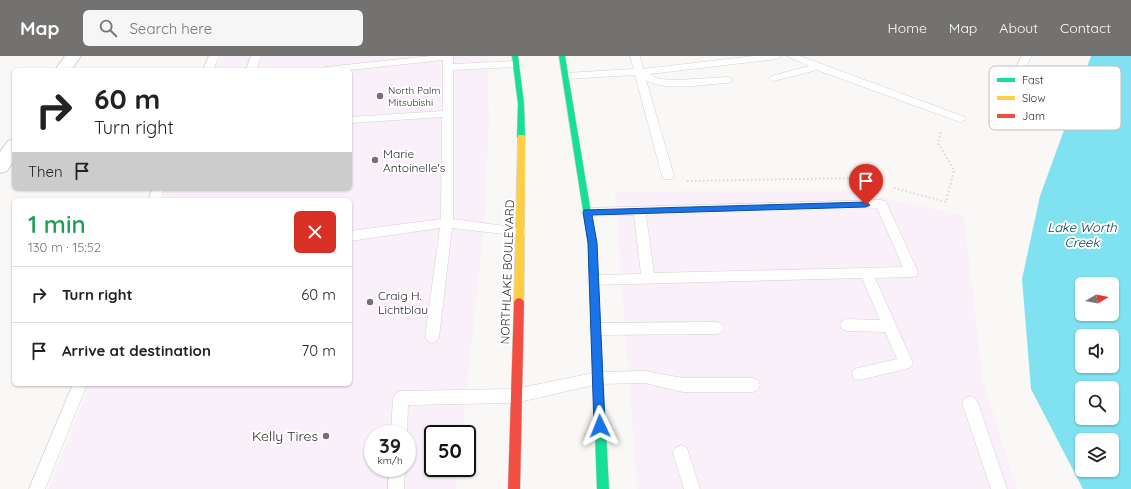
<!DOCTYPE html>
<html lang="en">
<head>
<meta charset="utf-8">
<style>
	:root { --surface:#fff; --page:#f6f6f6; --text:#222; --muted:#767676; --line:#e0e0e0; --accent:#747271 }
	body { margin:0; font-family:Quicksand,sans-serif; background:var(--page); color:var(--text); height:100vh; display:flex; flex-direction:column; font-size:15px; white-space:nowrap }
	* { box-sizing:border-box; margin:0 }
	p { font-size:13px; color:var(--muted) }
	.icon { flex:none; width:22px; height:22px; fill:none; stroke:currentColor; stroke-width:2; stroke-linecap:round; stroke-linejoin:round }
	.map { position:relative; flex:1; overflow:hidden }
	.side { position:absolute; left:12px; top:142px; width:340px; height:188px; display:flex; flex-direction:column; background:var(--surface); border-radius:6px; box-shadow:0 1px 3px #0004 }
	.side>* { flex:none }
	.hud { position:absolute; left:12px; top:12px; width:340px; height:122px; border-radius:6px; box-shadow:0 1px 3px #0004; background:#fff; color:var(--text); overflow:hidden }
	.needle { width:26px; rotate:80deg }
	.tools { position:absolute; left:1075px; top:221px; display:grid; gap:8px }
	.tools a { display:grid; place-items:center; width:44px; height:44px; border-radius:6px; background:var(--surface); box-shadow:0 1px 3px #0004; font-size:20px }
	.speed { position:absolute; left:364px; top:369px; display:flex; gap:8px; font-size:20px; font-weight:700; text-align:center }
	.speed>* { display:grid; place-content:center; width:52px; height:52px; border-radius:50%; background:var(--surface); box-shadow:0 1px 3px #0004; line-height:1 }
	.speed small { font-size:10px; font-weight:400 }
	.speed .limit { border:2px solid #111; border-radius:6px; background:#fff; color:#111 }
	.pin { position:absolute; display:grid; place-items:center; width:34px; height:34px; color:#fff; margin:-41px -17px; border-radius:50% 50% 50% 0; rotate:-45deg; box-shadow:0 0 4px #0007 }
	.pin .icon { rotate:45deg }
	.me { position:absolute; width:44px; margin:-22px; rotate:358deg; stroke-linejoin:round; filter:drop-shadow(0 0 3px #0008) }
	.turn { display:flex; align-items:center; gap:14px; height:84px; padding:0 16px; font-size:18px }
	.turn .icon { width:52px; height:52px; stroke-width:2.5 }
	.turn b { display:block; font-size:28px; line-height:34px }
	.then { display:flex; align-items:center; height:38px; padding:0 16px; background:#0003; gap:8px; font-size:15px }
	.round { display:grid; place-items:center; flex:none; width:42px; height:42px; border-radius:6px; background:var(--page) }
	.head { display:flex; align-items:center; justify-content:space-between; height:68px; padding:0 16px }
	h1 { font-size:24px; font-weight:600; line-height:30px; color:#1e9e55 }
	ul { padding:0; list-style:none }
	li { display:flex; align-items:center; gap:12px; height:56px; padding:0 16px; border-top:1px solid var(--line) }
	li div { flex:1 }
	li b { display:block; font-size:15px }
	li em { font-style:normal }
	header { display:flex; align-items:center; gap:24px; box-sizing:border-box; height:56px; padding:0 20px; background:var(--accent); color:#fff }
	header strong { font-size:19px }
	nav { display:flex; gap:22px; margin-inline-start:auto; font-size:14px }
	.search { width:280px; height:36px; background:var(--page); display:flex; align-items:center; gap:10px; box-sizing:border-box; padding:0 14px; border-radius:6px; color:var(--muted); font-size:15px }
	.map>svg:first-child { display:block }
	.commercial { fill:#f9f0f9; fill-rule:evenodd }
	.water { fill:#80e2f0; fill-rule:evenodd }
	.lines { fill:none; stroke-linecap:round; stroke-linejoin:round }
	.lane-casing { stroke:#d4d2d0; stroke-width:1 }
	.street-casing { stroke:#d4d2d0; stroke-width:2 }
	.fast-casing { stroke:#d4d2d0; stroke-width:1 }
	.slow-casing { stroke:#d4d2d0; stroke-width:1 }
	.jam-casing { stroke:#d4d2d0; stroke-width:1 }
	.path { stroke:#d8d8d7; stroke-width:2; stroke-dasharray:1.5 2.5; stroke-linecap:butt }
	.lane { fill:#fefefe; fill-rule:evenodd }
	.street { fill:#fefefe; fill-rule:evenodd }
	.fast { fill:#16e098; fill-rule:evenodd }
	.slow { fill:#ffcf43; fill-rule:evenodd }
	.jam { fill:#f24e42; fill-rule:evenodd }
	.route { fill:#1a73e8; stroke:#114b97 }
	.poi-dot { fill:#747271; stroke:#fff; stroke-width:1.5 }
	.labels { text-anchor:middle; dominant-baseline:central; stroke-width:4; stroke-linejoin:round; paint-order:stroke }
	.far-poi-label { font-size:10px; fill:#2c2a29; stroke:#fff; text-anchor:start }
	.poi-label { font-size:12px; fill:#2c2a29; stroke:#fff; text-anchor:start }
	.street-label { font-size:12px; fill:#2c2a29; stroke:#fff }
	.water-label { font-size:13px; font-style:italic; fill:#00434c; stroke:#fff }
	.near-poi-label { font-size:14px; fill:#2c2a29; stroke:#fff; text-anchor:end }
	.key { fill:#fff; stroke:#c0bfbf; stroke-width:1 }
	.key-label { font-size:11px; fill:#2c2a29 }
</style>
</head>
<body>
<header>
<strong>Map</strong>
<div class="search"><svg class="icon" aria-label="search" viewBox="0 0 24 24"><circle cx="10" cy="10" r="6"/><path d="M15 15l6 6"/></svg>Search here</div>
<nav><a>Home</a><a>Map</a><a>About</a><a>Contact</a></nav>
</header>
<div class="map">
<svg width="1131" height="433" viewBox="0 0 1131 433">
	<rect width="100%" height="100%" fill="#faf8f6"/>
	<path class="commercial" d="M221,0H488L489,65L484,171L462,378H433V412H459L456,433H48L90,328H350V144H164L168,132H350V14H216ZM373,378H407V412H373Z
		M692,135H854L964,160L983,325L1017,433H637L615,136Z"/>
	<path class="water" d="M1091,0H1131V433H1083L1031,333L1022,223L1040,140ZM1082,228H1112V258H1082ZM1082,280H1112V310H1082ZM1082,332H1112V362H1082ZM1082,384H1112V414H1082Z"/>
	<g class="lines">
		<defs>
			<path id="lane" d="M209,0H219L213,14H203Z
				M251,0H261L256,14H246Z
				M431,0H453V8L516,5L521,8L516,11L453,14V163L520,172L524,173L526,176L524,179L520,180L452,172L439,281L437,285L432,287L427,285L425,281L440,172L350,185V175L441,163L442,61L350,67V61L443,55V4L350,14H321L326,11Z
				M630,0H640L643,13L753,0H782L777,3L650,18L659,23L677,24L728,21L733,24L728,27C705,28 666,36 646,24L674,120L672,123H664L662,120L635,19L566,23L561,20L566,17L634,13Z
				M787,0H800L965,61L966,63L961,66L957,65L817,14L774,25L771,24L769,22L771,20L809,10Z
				M1022,0H1032L1025,11L1022,12L1017,9Z
				M153,132H165L160,144H148Z
				M881,144L885,145L887,148L918,216L917,220L912,221L875,222L913,307L911,311L906,313L859,324L854,323L852,318L854,313L897,303L885,276L847,275L842,273L840,269L842,265L847,263L880,264L862,222L594,229L589,228L587,224L589,220L594,219L641,218L634,159L587,160L583,159L581,156L583,153L587,152ZM877,152L903,211L654,217L646,159Z
				M717,266L722,268L724,272L722,276L717,278L596,279L591,277L589,273L591,269L596,267Z
				M645,315L683,322H753L758,324L760,329L758,334L753,336H683L645,327L598,328L515,347L408,349L407,378H391L393,342L396,337L401,335L515,333L598,316Z
				M73,328H87L45,433H29Z
				M970,340L975,342L978,347L1007,433H991L962,347L965,342Z
				M681,389L687,392L700,433H684L673,397L675,392Z
				M389,412H405L404,433H388Z"/>
			<path id="street" d="M65,0H81L71,14H55Z
				M14,83V104L7,115L0,117V96L8,85Z"/>
			<path id="fast" d="M512,0H518L524,48L525,81L521,83L517,81L518,48Z
				M559,0H565L596,187L609,433H597L588,187Z"/>
			<path id="slow" d="M518,79H524L525,81L524,246L522,249H516L514,246Z"/>
			<path id="jam" d="M519,242L522,243L524,246L520,433H508L514,246L516,243Z"/>
		</defs>
		<use href="#lane" class="lane-casing"/>
		<use href="#street" class="street-casing"/>
		<use href="#fast" class="fast-casing"/>
		<use href="#slow" class="slow-casing"/>
		<use href="#jam" class="jam-casing"/>
		<path class="path" d="M687,125L852,122L875,128
			M894,132L946,146L954,114L938,87L941,75"/>
		<use href="#lane" class="lane"/>
		<use href="#street" class="street"/>
		<use href="#fast" class="fast"/>
		<use href="#slow" class="slow"/>
		<use href="#jam" class="jam"/>
	</g>
	<path class="route" d="M866,146L870,149L866,151L592,159L597,187L605,370L604,373L600,375L596,373L594,370L588,187L583,156L584,154Z"/>
	<g class="poi-dot">
		<circle cx="380" cy="40" r="4"/>
		<circle cx="375" cy="104" r="4"/>
		<circle cx="370" cy="246" r="4"/>
		<circle cx="326" cy="380" r="4"/>
	</g>
	<g class="labels">
		<g class="far-poi-label">
			<text x="388" y="34">North Palm<tspan x="388" dy="12">Mitsubishi</tspan></text>
		</g>
		<g class="poi-label">
			<text x="383" y="97">Marie<tspan x="383" dy="14">Antoinelle's</tspan></text>
			<text x="378" y="239">Craig H.<tspan x="378" dy="14">Lichtblau</tspan></text>
		</g>
		<g class="street-label">
			<text transform="translate(507 216) rotate(-88)">NORTHLAKE BOULEVARD</text>
		</g>
		<g class="water-label">
			<text x="1082" y="171">Lake Worth<tspan x="1082" dy="15">Creek</tspan></text>
		</g>
		<g class="near-poi-label">
			<text x="318" y="380">Kelly Tires</text>
		</g>
	</g>
	<rect x="989" y="10" width="132" height="64" rx="6" class="key"/>
	<rect x="997" y="22" width="18" height="4" fill="#16e098"/>
	<rect x="997" y="40" width="18" height="4" fill="#ffcf43"/>
	<rect x="997" y="58" width="18" height="4" fill="#f24e42"/>
	<g class="key-label">
		<text x="1022" y="28">Fast</text>
		<text x="1022" y="46">Slow</text>
		<text x="1022" y="64">Jam</text>
	</g>
</svg>
<div class="tools">
<a><svg class="needle" viewBox="-14 -14 28 28"><path d="M0-13l5 13h-10z" fill="#e53935"/><path d="M0 13l5-13h-10z" fill="#767676"/></svg></a>
<a><svg class="icon" aria-label="sound" viewBox="0 0 24 24"><path d="M4 9h4l5-4v14l-5-4H4zM17 9q2 3 0 6"/></svg></a>
<a><svg class="icon" aria-label="search" viewBox="0 0 24 24"><circle cx="10" cy="10" r="6"/><path d="M15 15l6 6"/></svg></a>
<a><svg class="icon" aria-label="layers" viewBox="0 0 24 24"><path d="M12 4l9 5-9 5-9-5zM3 14l9 5 9-5"/></svg></a>
</div>
<div class="speed"><div>39<small>km/h</small></div><div class="limit">50</div></div>
<div class="pin" style="left:866px;top:149px;background:#d93025"><svg class="icon" aria-label="arrive" viewBox="0 0 24 24"><path d="M6 21V4h12l-3 4 3 4H6"/></svg></div>
<svg class="me" style="left:600px;top:370px" viewBox="-20 -20 40 40"><path d="M0-17L14 15 0 8-14 15z" fill="#1a73e8" stroke="#fff" stroke-width="4"/></svg>
<div class="hud">
<div class="turn"><svg class="icon" aria-label="right" viewBox="0 0 24 24"><path d="M7 20v-9h11M14 6l5 5-5 5"/></svg><div><b>60 m</b>Turn right</div></div>
<div class="then">Then<svg class="icon" aria-label="arrive" viewBox="0 0 24 24"><path d="M6 21V4h12l-3 4 3 4H6"/></svg></div>
</div>
<section class="side">
<div class="head"><div><h1>1 min</h1><p>130 m · 15:52</p></div><a class="round" style="background:#d93025;color:#fff"><svg class="icon" aria-label="close" viewBox="0 0 24 24"><path d="M6 6l12 12M18 6L6 18"/></svg></a></div>
<ul>
<li><svg class="icon" aria-label="right" viewBox="0 0 24 24"><path d="M7 20v-9h11M14 6l5 5-5 5"/></svg><div><b>Turn right</b></div><em>60 m</em></li>
<li><svg class="icon" aria-label="arrive" viewBox="0 0 24 24"><path d="M6 21V4h12l-3 4 3 4H6"/></svg><div><b>Arrive at destination</b></div><em>70 m</em></li>
</ul>
</section>
</div>
</body>
</html>
